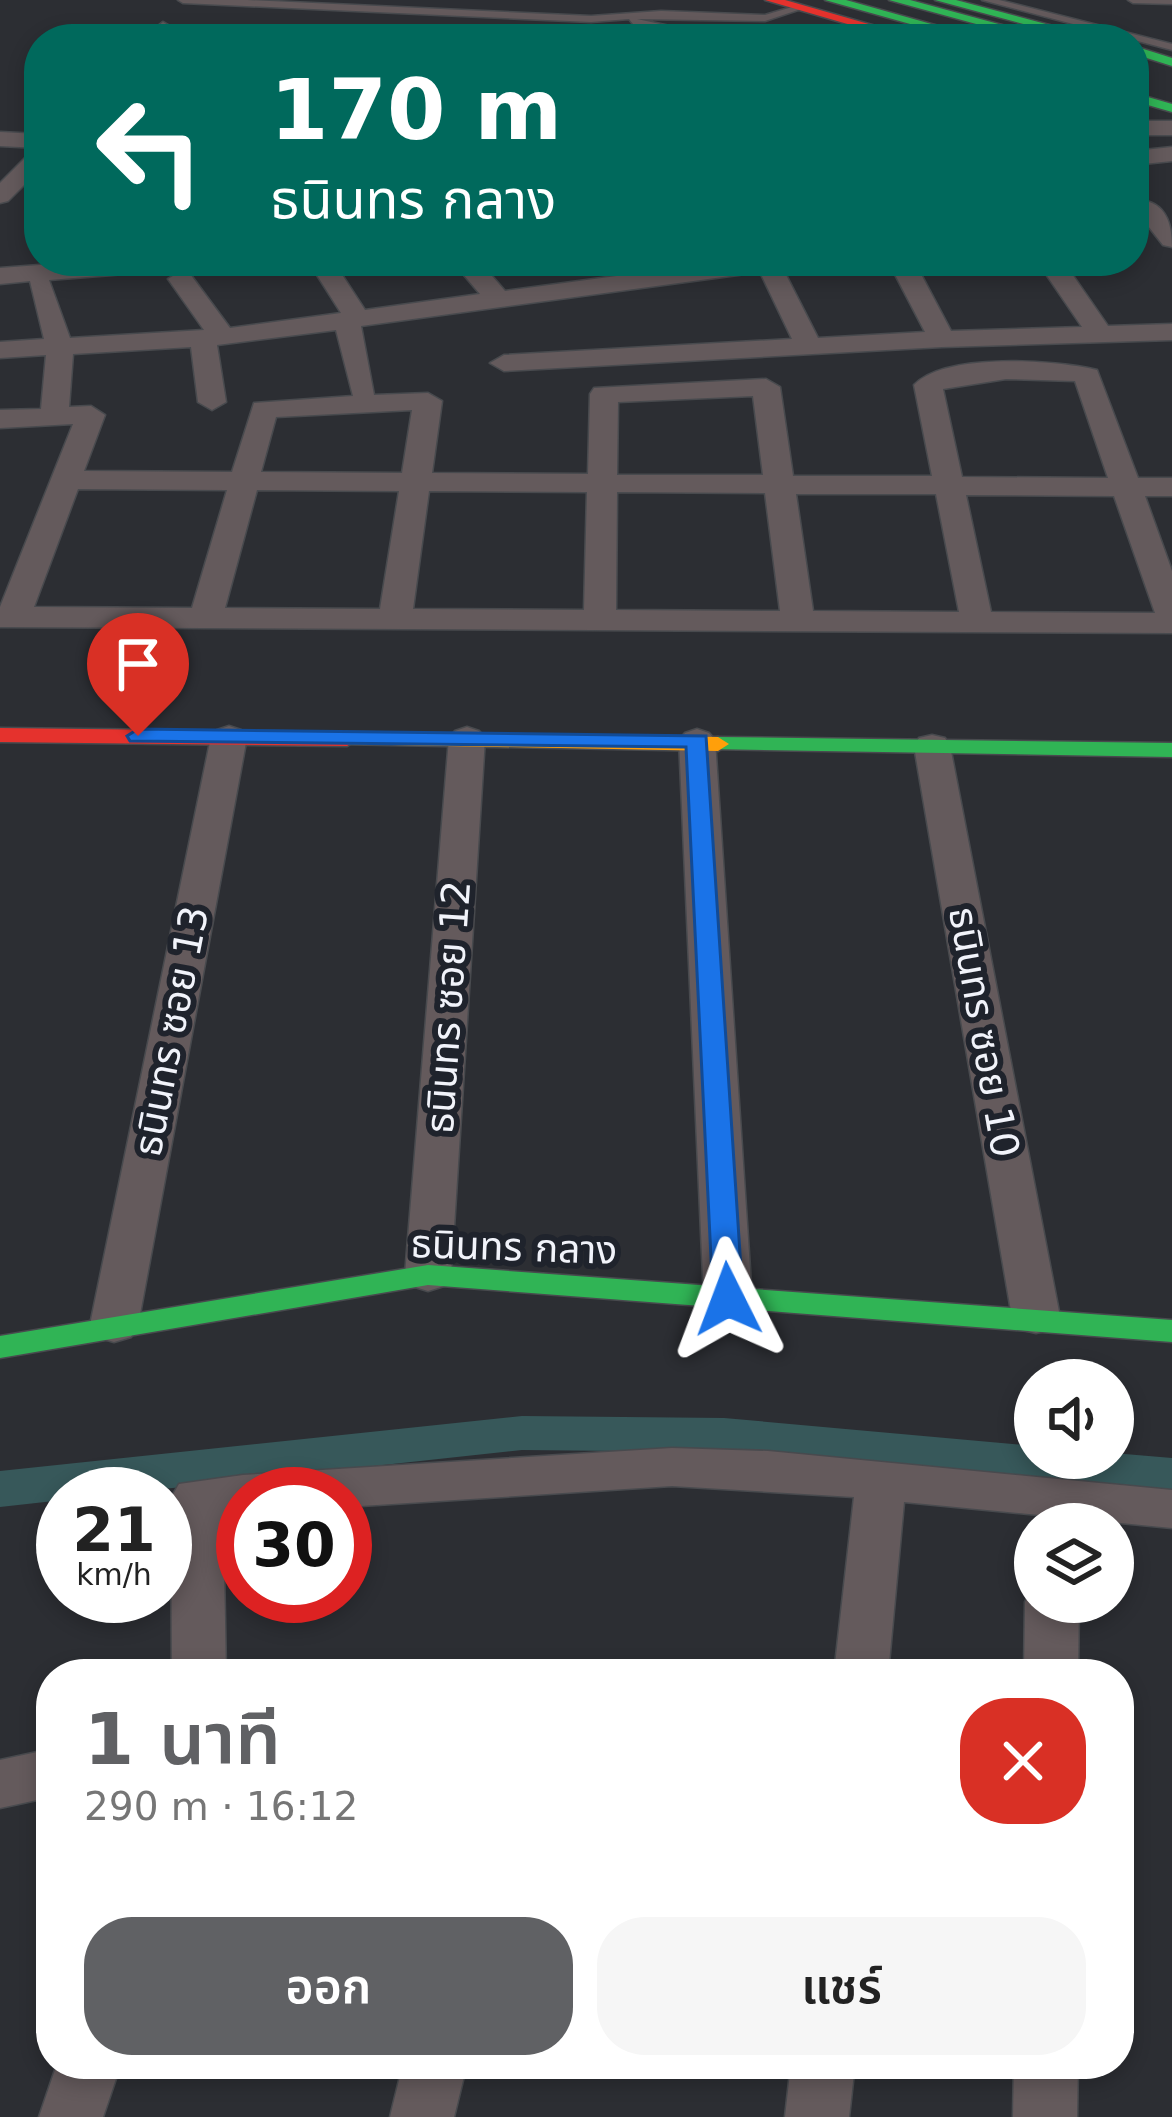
<!DOCTYPE html>
<html lang="th">
<head>
<meta charset="utf-8">
<style>
	:root { --surface:#fff; --page:#f6f6f6; --text:#222; --muted:#767676; --accent:#606164 }
	body { margin:0; font-family:"DejaVu Sans","Noto Sans Thai",sans-serif; background:var(--page); color:var(--text); height:100vh; display:flex; flex-direction:column; font-size:45px; white-space:nowrap }
	* { box-sizing:border-box; margin:0 }
	p { font-size:39px; color:var(--muted) }
	.icon { flex:none; width:66px; height:66px; fill:none; stroke:currentColor; stroke-width:2; stroke-linecap:round; stroke-linejoin:round }
	.map { position:relative; flex:1; overflow:hidden }
	.drawer { position:absolute; left:36px; top:1659px; width:1098px; height:420px; display:flex; flex-direction:column; background:var(--surface); border-radius:48px; box-shadow:0 6px 18px #0003 }
	.drawer>* { flex:none }
	.top-card { position:absolute; left:24px; top:24px; width:1125px; height:252px; border-radius:48px; box-shadow:0 6px 18px #0003; background:#00695c; color:#fff; overflow:hidden }
	.fabs { position:absolute; left:1014px; top:1359px; display:grid; gap:24px }
	.fabs a { display:grid; place-items:center; width:120px; height:120px; border-radius:50%; background:var(--surface); box-shadow:0 6px 18px #0003; font-size:60px }
	.speed { position:absolute; left:36px; top:1467px; display:flex; gap:24px; font-size:60px; font-weight:700; text-align:center }
	.speed>* { display:grid; place-content:center; width:156px; height:156px; border-radius:50%; background:var(--surface); box-shadow:0 6px 18px #0003; line-height:1 }
	.speed small { font-size:30px; font-weight:400 }
	.speed .limit { border:18px solid #d22; background:#fff; color:#111 }
	.pin { position:absolute; display:grid; place-items:center; width:102px; height:102px; color:#fff; margin:-123px -51px; border-radius:50% 50% 50% 0; rotate:-45deg; box-shadow:0 0 12px #0007 }
	.pin .icon { rotate:45deg }
	.me { position:absolute; width:132px; margin:-66px; rotate:357deg; stroke-linejoin:round; filter:drop-shadow(0 0 9px #0008) }
	.turn { display:flex; align-items:center; gap:42px; height:252px; padding:0 48px; font-size:54px }
	.turn .icon { width:156px; height:156px; stroke-width:2.5 }
	.turn b { display:block; font-size:84px; line-height:102px }
	.round { display:grid; place-items:center; flex:none; width:126px; height:126px; border-radius:48px; background:var(--page) }
	.head { display:flex; align-items:center; justify-content:space-between; height:204px; padding:0 48px }
	h1 { font-size:72px; font-weight:600; line-height:90px; color:var(--accent) }
	.primary-button { display:flex; gap:24px; margin-top:auto; padding:24px 48px }
	.primary-button a { flex:1; height:138px; border-radius:48px; background:var(--accent); color:#fff; font-size:48px; font-weight:600; line-height:138px; text-align:center }
	.primary-button a+a { background:var(--page); color:var(--text) }
	.map>svg:first-child { display:block }
	.lines { fill:none; stroke-linecap:round; stroke-linejoin:round }
	.canal { fill:#37585a; fill-rule:evenodd }
	.lane-casing { stroke:#484a4e; stroke-width:3 }
	.street-casing { stroke:#484a4e; stroke-width:3 }
	.fast-casing { stroke:#484a4e; stroke-width:3 }
	.slow-casing { stroke:#484a4e; stroke-width:3 }
	.jam-casing { stroke:#484a4e; stroke-width:3 }
	.lane { fill:#645a5c; fill-rule:evenodd }
	.street { fill:#645a5c; fill-rule:evenodd }
	.fast { fill:#30b455; fill-rule:evenodd }
	.slow { fill:#ff9f0a; fill-rule:evenodd }
	.jam { fill:#e5322d; fill-rule:evenodd }
	.route { fill:#1a73e8; stroke:#114b97; stroke-width:3 }
	.labels { text-anchor:middle; dominant-baseline:central; stroke-width:12; stroke-linejoin:round; paint-order:stroke }
	.street-label { font-size:39px; fill:#f1f3fa; stroke:#1f232c }
</style>
</head>
<body>
<div class="map">
<svg width="1172" height="2117" viewBox="0 0 1172 2117">
	<rect width="100%" height="100%" fill="#2c2e33"/>
	<g class="lines">
		<path class="canal" d="M522,1416L724,1418L1035,1446V1458H1113V1453L1172,1458V1494L724,1452L522,1450L117,1494H63V1500L0,1507V1471Z"/>
		<defs>
			<path id="lane" d="M178,0H247L591,16L661,11L765,15L799,5L804,8L765,21L637,19L730,39H709L633,24L629,19L591,22L183,3Z
				M982,0H999L1172,44V50Z
				M1128,0H1172V4L1133,3Z"/>
			<path id="street" d="M163,22L173,28L164,39H142Z
				M1134,121H1172V135H1134Z
				M0,132L39,134V148L0,146Z
				M1172,147V161L1134,165V151Z
				M39,150V170L8,201L0,203V183L31,152Z
				M1146,201C1168,206 1172,228 1172,247L1163,245L1134,208Z
				M92,261H200L187,269L49,280L70,338L204,330L168,279L181,271L190,274L230,328L341,313L315,272L328,264L337,267L365,310L480,294L452,261H479L505,291L729,261H798L783,269L818,338L925,332L888,261H914L951,331L1082,327L1037,261H1063L1108,326L1172,324V340L942,347L504,371L490,363L504,355L792,339L760,272L361,326L374,395L428,393L442,401L432,473L588,474L590,394L594,388L766,379L780,387L793,476H932L914,385C945,352 1056,360 1097,370L1138,478H1172V496H1145L1172,571V633L0,627V607L73,424L0,428V410L41,409L46,355L0,358V342L44,339L30,281L0,284V268ZM336,330L353,396L254,403L232,472L84,471L105,415L91,406L69,407L73,354L191,347L198,402L212,410L226,402L217,345ZM1006,379L1075,381L1108,478L962,477L943,389ZM753,396L763,475H617L618,402ZM412,410L402,473L261,472L276,417ZM78,489L227,490L192,608L34,607ZM257,490L399,491L380,609L225,608ZM429,491L587,492L584,610L413,609ZM617,492L765,493L780,611L616,610ZM796,494H936L959,612L813,611ZM966,495L1114,496L1155,613L991,612Z
				M229,726L241,730L247,737L138,1325L131,1337L114,1342L97,1337L90,1325L211,737L217,730Z
				M467,727L479,731L485,738L451,1275L444,1286L428,1291L412,1286L405,1275L449,738L455,731Z
				M697,729L709,733L715,740L752,1299L745,1310L728,1315L711,1310L704,1299L679,740L685,733Z
				M932,735L945,738L950,746L1060,1317L1053,1329L1036,1333L1019,1329L1012,1317L914,746L919,738Z
				M672,1448L768,1451L1172,1490V1528L904,1502L888,1674H834L854,1497L672,1486L345,1507V1494H243V1513L223,1515L226,1674H172L171,1498L179,1484L243,1475Z
				M1033,1587L1035,1602H1079L1078,1674H1024L1025,1602Z
				M51,1749V1797L0,1808V1760Z
				M57,2064H121L103,2117H39Z
				M403,2064H467L454,2117H390Z
				M791,2064H855L849,2117H785Z
				M1014,2064H1078L1077,2117H1013Z"/>
			<path id="fast" d="M825,0H846L942,27L935,31Z
				M889,0H910L1054,39H1031Z
				M935,0H956L1102,39H1079Z
				M1134,46L1172,58V66L1134,54Z
				M1134,93L1172,104V112L1134,101Z
				M718,737L1172,743V757L710,749V739Z
				M428,1265L1172,1320V1342L428,1285L0,1358V1336Z"/>
			<path id="slow" d="M347,732L718,737L729,744L718,751L339,744L336,739Z"/>
			<path id="jam" d="M765,0H785L921,39H899Z
				M0,728L347,732L358,739L347,746L0,742Z"/>
		</defs>
		<use href="#lane" class="lane-casing"/>
		<use href="#street" class="street-casing"/>
		<use href="#fast" class="fast-casing"/>
		<use href="#slow" class="slow-casing"/>
		<use href="#jam" class="jam-casing"/>
		<use href="#lane" class="lane"/>
		<use href="#street" class="street"/>
		<use href="#fast" class="fast"/>
		<use href="#slow" class="slow"/>
		<use href="#jam" class="jam"/>
	</g>
	<path class="route" d="M138,729L706,736L743,1299L739,1307L728,1310L713,1299L686,747L130,741L127,736Z"/>
	<g class="labels">
		<g class="street-label">
			<text transform="translate(448 1007) rotate(-86)">ธนินทร ซอย 12</text>
			<text transform="translate(171 1031) rotate(-79)">ธนินทร ซอย 13</text>
			<text transform="translate(984 1032) rotate(80)">ธนินทร ซอย 10</text>
			<text transform="translate(514 1247) rotate(2)">ธนินทร กลาง</text>
		</g>
	</g>
</svg>
<div class="fabs">
<a><svg class="icon" aria-label="sound" viewBox="0 0 24 24"><path d="M4 9h4l5-4v14l-5-4H4zM17 9q2 3 0 6"/></svg></a>
<a><svg class="icon" aria-label="layers" viewBox="0 0 24 24"><path d="M12 4l9 5-9 5-9-5zM3 14l9 5 9-5"/></svg></a>
</div>
<div class="speed"><div>21<small>km/h</small></div><div class="limit">30</div></div>
<div class="pin" style="left:138px;top:736px;background:#d93025"><svg class="icon" aria-label="arrive" viewBox="0 0 24 24"><path d="M6 21V4h12l-3 4 3 4H6"/></svg></div>
<svg class="me" style="left:728px;top:1299px" viewBox="-20 -20 40 40"><path d="M0-17L14 15 0 8-14 15z" fill="#1a73e8" stroke="#fff" stroke-width="4"/></svg>
<div class="top-card">
<div class="turn"><svg class="icon" aria-label="left" viewBox="0 0 24 24"><path d="M17 20v-9H6M10 6l-5 5 5 5"/></svg><div><b>170 m</b>ธนินทร กลาง</div></div>
</div>
<section class="drawer">
<div class="head"><div><h1>1 นาที</h1><p>290 m · 16:12</p></div><a class="round" style="background:#d93025;color:#fff"><svg class="icon" aria-label="close" viewBox="0 0 24 24"><path d="M6 6l12 12M18 6L6 18"/></svg></a></div>
<div class="primary-button"><a>ออก</a><a>แชร์</a></div>
</section>
</div>
</body>
</html>
